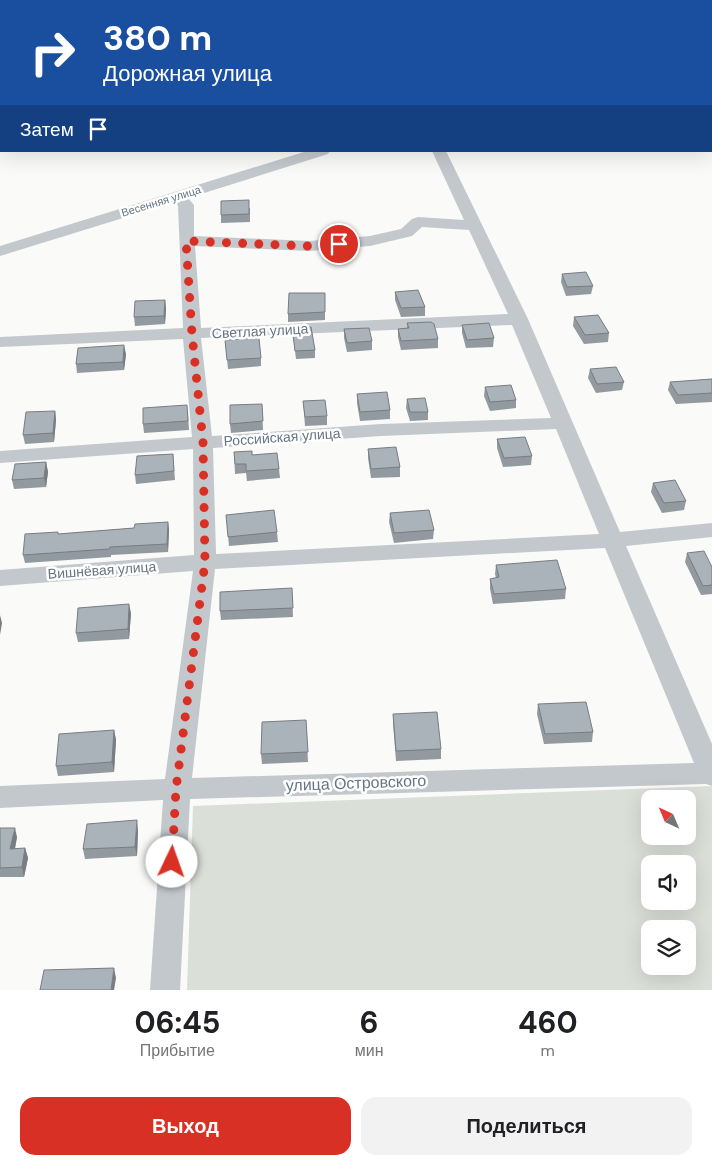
<!DOCTYPE html>
<html lang="ru">
<head>
<meta charset="utf-8">
<style>
	:root { --surface:#fff; --page:#f2f2f2; --text:#202124; --muted:#757577; --accent:#d93025 }
	body { margin:0; font-family:"DM Sans",sans-serif; background:var(--page); color:var(--text); height:100vh; display:flex; flex-direction:column; font-size:19px; white-space:nowrap }
	* { box-sizing:border-box; margin:0 }
	p { font-size:16px; color:var(--muted) }
	.icon { flex:none; width:28px; height:28px; fill:none; stroke:currentColor; stroke-width:2; stroke-linecap:round; stroke-linejoin:round }
	.map { position:relative; height:990px; overflow:hidden }
	.panel { display:flex; flex-direction:column; background:var(--surface); flex:1 }
	.panel>* { flex:none }
	.banner { position:absolute; left:0px; top:0px; width:712px; height:152px; box-shadow:0 5px 20px #0002; background:#1a4fa0; color:#fff; overflow:hidden }
	.needle { width:32px; rotate:316deg }
	.buttons { position:absolute; left:641px; top:790px; display:grid; gap:10px }
	.buttons a { display:grid; place-items:center; width:55px; height:55px; border-radius:10px; background:var(--surface); box-shadow:0 5px 20px #0002; font-size:25px }
	.pin { position:absolute; display:grid; place-items:center; width:42px; height:42px; color:#fff; margin:-21px; border:2px solid #fff; border-radius:50%; box-shadow:0 1px 5px #0007 }
	.me { position:absolute; width:55px; margin:-28px; rotate:3deg; stroke-linejoin:round; filter:drop-shadow(0 0 4px #0008) }
	.turn { display:flex; align-items:center; gap:18px; height:105px; padding:0 20px; font-size:22px }
	.turn .icon { width:65px; height:65px; stroke-width:2.5 }
	.turn b { display:block; font-size:35px; line-height:42px }
	.then { display:flex; align-items:center; height:48px; padding:0 20px; background:#0003; gap:10px; font-size:19px }
	.eta { display:flex; justify-content:space-evenly; align-items:center; height:85px; text-align:center }
	.eta b { font-size:30px; font-weight:700; line-height:35px }
	.cta { display:flex; gap:10px; margin-top:auto; padding:10px 20px }
	.cta a { flex:1; height:58px; border-radius:15px; background:var(--accent); color:#fff; font-size:20px; font-weight:700; line-height:58px; text-align:center }
	.cta a+a { background:var(--page); color:var(--text) }
	.map>svg:first-child { display:block }
	.green { fill:#dadfd7; fill-rule:evenodd }
	.lines { fill:none; stroke-linecap:round; stroke-linejoin:round }
	.minor { fill:#c3c8cc; fill-rule:evenodd }
	.wall { fill:#929a9f }
	.shaded-wall { fill:#777d82 }
	.building { fill:#aab3b9; stroke:#777d82 }
	.route { stroke:#d93025; stroke-width:9; stroke-dasharray:0 16.2 }
	.labels { text-anchor:middle; dominant-baseline:central; stroke-width:5; stroke-linejoin:round; paint-order:stroke }
	.far-street-label { font-size:11px; fill:#657683; stroke:#fff }
	.street-label { font-size:14px; fill:#657683; stroke:#fff }
	.near-street-label { font-size:16px; fill:#657683; stroke:#fff }
</style>
</head>
<body>
<div class="map">
<svg width="712" height="990" viewBox="0 0 712 990">
	<rect width="100%" height="100%" fill="#fafaf8"/>
	<path class="green" d="M712,786V990H187L193,806ZM650,799H688V836H650ZM650,864H688V901H650ZM650,929H688V966H650Z"/>
	<g class="lines">
		<path class="minor" d="M711,70H712V79H711Z
			M307,151H330L328,154L188,198L194,205V236L309,241L370,236L401,229L412,219L418,217L464,220L432,151H446L528,319L620,532L712,523V537L626,546L712,744V786L706,784L190,799L180,990H150L163,800L0,808V786L165,779L193,571L0,586V570L194,555L193,449L0,463V451L192,437L183,339L0,347V337L183,328L178,206L175,202L0,256V246ZM422,227L469,230L508,314L201,328L195,246L309,251L370,246L412,236ZM512,325L551,418L381,424L212,436L201,338ZM556,429L599,534L216,554L213,448L381,436ZM605,548L694,763L192,778L215,569Z"/>
	</g>
	<path class="wall" d="M250,208V222L221,223V215Z
		M562,274L593,286L591,294L566,296L561,282Z
		M395,292L425,307V316L401,317L395,300Z
		M325,293V320L288,322V314Z
		M165,300L166,309L165,324L135,326L134,317Z
		M574,317L609,333L608,342L584,344L573,326Z
		M407,323L438,339V348L401,350L398,337V329L407,328Z
		M462,325L494,338L493,347L466,348L462,333Z
		M292,327L315,350V358L296,359Z
		M344,329L372,341V350L347,352L344,338Z
		M225,340L261,358V366L228,369Z
		M126,354L124,370L77,373L76,364Z
		M590,369L624,382L622,390L596,393L588,378Z
		M712,379V402L676,404L668,390L670,382Z
		M485,387L516,400V408L490,411L484,396Z
		M357,394L390,410V419L360,421L357,403Z
		M407,399L428,412V420L410,421L406,408Z
		M303,401L327,416V425L305,426Z
		M262,404L263,430L231,433L230,424Z
		M55,411L56,420L54,442L25,444L23,435Z
		M188,414L189,430L144,433L143,424Z
		M497,439L532,456L531,465L503,467L497,448Z
		M368,449L400,467V477L371,478L368,458Z
		M234,452L252,455L279,469L280,478L247,481L246,473L235,474Z
		M173,454L175,480L136,484L135,475Z
		M46,462L48,472L46,487L14,489L12,480Z
		M653,483L686,501L684,510L662,513L651,492Z
		M390,513L434,530L433,539L394,543L389,522Z
		M226,515L277,532L278,542L229,546Z
		M168,522L169,530L168,552L111,555V557L25,563L23,555L58,532V534L134,528Z
		M687,553L712,567V594L701,595L685,562Z
		M496,565L566,589L565,599L493,604L490,589V579L496,578L495,574Z
		M292,588L293,617L221,620L220,611Z
		M131,613L129,639L78,642L76,633Z
		M538,704L593,732L592,742L544,744L537,714Z
		M393,714L441,749V759L396,761L393,723Z
		M306,720L308,762L262,764L261,754Z
		M114,730L116,740L114,772L58,776L56,766Z
		M0,828L17,837L15,849L25,848L28,858L24,877H0Z
		M138,830L137,856L85,859L83,849Z"/>
	<path class="shaded-wall" d="M165,300L166,309L165,324L164,316Z
		M124,345L126,354L124,370L123,362Z
		M55,411L56,420L54,442L53,433Z
		M46,462L48,472L46,487L44,478Z
		M168,522L169,530L168,552L167,544Z
		M129,604L131,613L129,639L128,629Z
		M0,615L2,623L0,635Z
		M114,730L116,740L114,772L112,762Z
		M137,820L138,830L137,856L135,847Z
		M15,828L17,837L13,858L10,849Z
		M25,848L28,858L24,877L22,867Z
		M114,968L116,978L114,990H111Z"/>
	<path class="building" d="M249,200V214L221,215V201Z
		M586,272L593,286L567,287L562,274Z
		M418,290L425,307L401,308L395,292Z
		M289,293H325V312L288,314Z
		M165,300L164,316L134,317L135,301Z
		M598,315L609,333L585,335L574,317Z
		M431,322L434,324L438,339L401,341L398,329L409,328L407,323Z
		M489,323L494,338L467,340L462,325Z
		M292,327H311L315,350L295,351Z
		M369,328L372,341L347,343L344,329Z
		M259,338L261,358L227,360L225,340Z
		M124,345L123,362L76,364L78,348Z
		M616,367L624,382L597,384L590,369Z
		M712,379V393L678,395L670,382Z
		M511,385L516,400L490,402L485,387Z
		M387,392L390,410L360,412L357,394Z
		M425,398L428,412H410L407,399Z
		M325,400L327,416L305,417L303,401Z
		M262,404L263,421L230,424V405Z
		M187,405L188,421L143,424V408Z
		M55,411L53,433L23,435L26,412Z
		M525,437L532,456L504,458L497,439Z
		M396,447L400,467L371,469L368,449Z
		M252,451V455L277,453L279,469L246,471V464H235L234,452Z
		M173,454L174,471L135,475L137,456Z
		M46,462L44,478L12,480L15,464Z
		M675,480L686,501L664,503L653,483Z
		M274,510L277,532L228,537L226,515Z
		M429,510L434,530L394,533L390,513Z
		M168,522L167,544L110,547L109,549L23,555L25,534L58,532V534L134,528L135,524Z
		M704,551L712,567V585L703,586L687,553Z
		M557,560L566,589L494,594L490,579L499,577L496,565Z
		M292,588L293,608L220,611V592Z
		M129,604L128,629L76,633L78,608Z
		M586,702L593,732L545,734L538,704Z
		M437,712L441,749L396,751L393,714Z
		M306,720L308,752L261,754L262,722Z
		M114,730L112,762L56,766L59,734Z
		M137,820L135,847L83,849L87,824Z
		M0,828H15L10,849L25,848L22,867L0,868Z
		M114,968L111,990H40L44,970Z"/>
	<g class="lines">
		<path class="route" d="M172,862L176,789L205,562L203,442L192,334L186,241L308,246L339,244"/>
	</g>
	<g class="labels">
		<g class="far-street-label">
			<text transform="translate(161 201) rotate(-17)">Весенняя улица</text>
		</g>
		<g class="street-label">
			<text transform="translate(260 331) rotate(-3)">Светлая улица</text>
			<text transform="translate(282 437) rotate(-4)">Российская улица</text>
			<text transform="translate(102 570) rotate(-4)">Вишнёвая улица</text>
		</g>
		<g class="near-street-label">
			<text transform="translate(356 783) rotate(-2)">улица Островского</text>
		</g>
	</g>
</svg>
<div class="buttons">
<a><svg class="needle" viewBox="-14 -14 28 28"><path d="M0-13l5 13h-10z" fill="#e53935"/><path d="M0 13l5-13h-10z" fill="#757577"/></svg></a>
<a><svg class="icon" aria-label="sound" viewBox="0 0 24 24"><path d="M4 9h4l5-4v14l-5-4H4zM17 9q2 3 0 6"/></svg></a>
<a><svg class="icon" aria-label="layers" viewBox="0 0 24 24"><path d="M12 4l9 5-9 5-9-5zM3 14l9 5 9-5"/></svg></a>
</div>
<div class="pin" style="left:339px;top:244px;background:#d93025"><svg class="icon" aria-label="arrive" viewBox="0 0 24 24"><path d="M6 21V4h12l-3 4 3 4H6"/></svg></div>
<svg class="me" style="left:172px;top:862px" viewBox="-20 -20 40 40"><circle r="19" fill="#fff"/><path d="M0-13L10 11 0 6-10 11z" fill="#d93025"/></svg>
<div class="banner">
<div class="turn"><svg class="icon" aria-label="right" viewBox="0 0 24 24"><path d="M7 20v-9h11M14 6l5 5-5 5"/></svg><div><b>380 m</b>Дорожная улица</div></div>
<div class="then">Затем<svg class="icon" aria-label="arrive" viewBox="0 0 24 24"><path d="M6 21V4h12l-3 4 3 4H6"/></svg></div>
</div>
</div>
<section class="panel">
<div class="eta">
<div><b>06:45</b><p>Прибытие</p></div>
<div><b>6</b><p>мин</p></div>
<div><b>460</b><p>m</p></div>
</div>
<div class="cta"><a>Выход</a><a>Поделиться</a></div>
</section>
</body>
</html>
